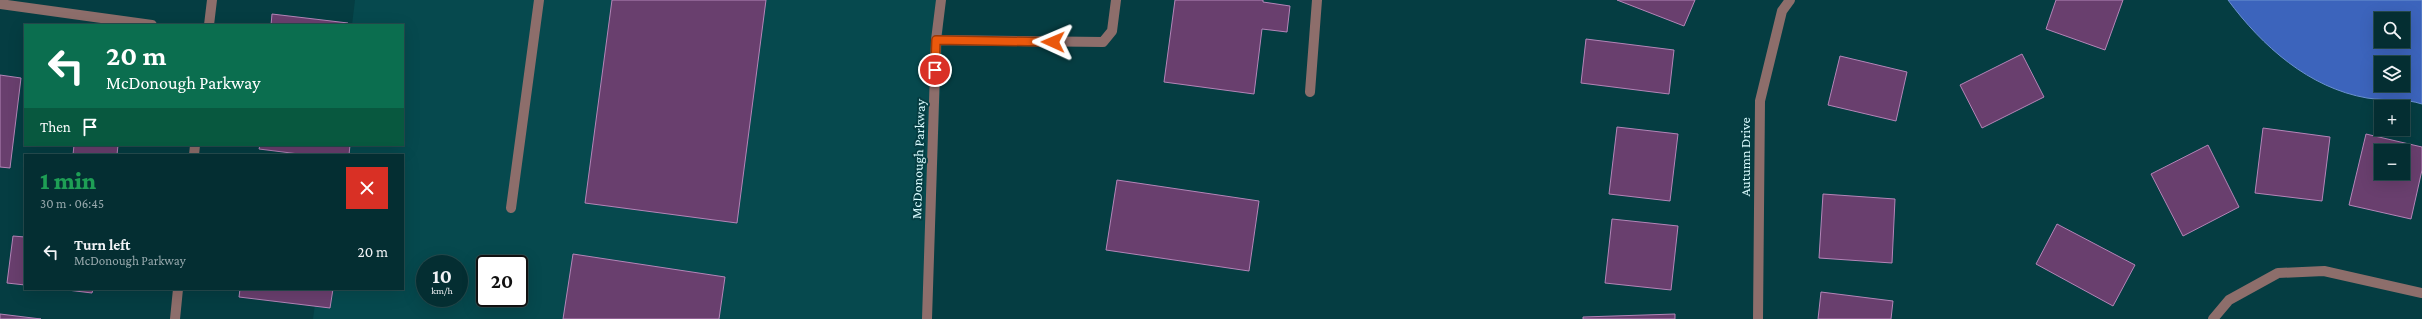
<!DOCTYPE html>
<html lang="en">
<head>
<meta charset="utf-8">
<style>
	:root { --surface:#042e32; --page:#123a3e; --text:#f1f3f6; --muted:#97a8ac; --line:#254a4d }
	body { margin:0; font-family:"Crimson Pro",serif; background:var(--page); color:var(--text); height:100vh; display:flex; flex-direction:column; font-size:15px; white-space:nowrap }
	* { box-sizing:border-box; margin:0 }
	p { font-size:13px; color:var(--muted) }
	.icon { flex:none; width:22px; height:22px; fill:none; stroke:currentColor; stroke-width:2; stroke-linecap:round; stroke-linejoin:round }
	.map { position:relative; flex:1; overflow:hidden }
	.drawer { position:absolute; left:24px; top:154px; width:380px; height:136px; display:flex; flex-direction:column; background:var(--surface); border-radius:0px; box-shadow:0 4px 16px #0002,0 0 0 1px var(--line) }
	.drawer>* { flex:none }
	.banner { position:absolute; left:24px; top:24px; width:380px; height:122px; border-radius:0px; box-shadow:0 4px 16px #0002,0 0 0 1px var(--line); background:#0b6e4f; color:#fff; overflow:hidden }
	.fabs { position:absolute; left:2374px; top:12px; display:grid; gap:8px }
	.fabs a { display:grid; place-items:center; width:36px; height:36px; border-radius:0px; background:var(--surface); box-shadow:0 4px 16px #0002,0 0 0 1px var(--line); font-size:20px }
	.speed { position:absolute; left:416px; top:255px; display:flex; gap:8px; font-size:20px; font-weight:700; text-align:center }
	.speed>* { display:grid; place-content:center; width:52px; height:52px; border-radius:50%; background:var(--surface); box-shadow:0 4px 16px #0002,0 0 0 1px var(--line); line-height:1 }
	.speed small { font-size:10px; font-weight:400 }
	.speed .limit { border:2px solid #111; border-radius:6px; background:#fff; color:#111 }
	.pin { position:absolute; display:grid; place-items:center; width:34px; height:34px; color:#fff; margin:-17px; border:2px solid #fff; border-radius:50%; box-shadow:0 1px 4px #0007 }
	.me { position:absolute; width:44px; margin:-22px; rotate:271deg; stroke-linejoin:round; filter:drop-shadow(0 0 3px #0008) }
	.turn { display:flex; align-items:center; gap:14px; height:84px; padding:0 16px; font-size:18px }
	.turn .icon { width:52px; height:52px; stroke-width:2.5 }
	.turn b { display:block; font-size:28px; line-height:34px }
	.then { display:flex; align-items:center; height:38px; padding:0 16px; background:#0003; gap:8px; font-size:15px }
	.round { display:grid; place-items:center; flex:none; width:42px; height:42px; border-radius:0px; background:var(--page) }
	.headline { display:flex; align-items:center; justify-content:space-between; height:68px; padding:0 16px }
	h1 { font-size:24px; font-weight:800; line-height:30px; color:#1e9e55 }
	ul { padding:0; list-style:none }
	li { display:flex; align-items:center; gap:12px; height:60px; padding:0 16px }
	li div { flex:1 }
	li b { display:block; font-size:15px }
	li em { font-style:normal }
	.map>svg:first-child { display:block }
	.built { fill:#06494e; fill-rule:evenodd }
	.water { fill:#3c64bc; stroke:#6b91d0; fill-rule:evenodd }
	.building { fill:#693f6e; stroke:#b485b8; fill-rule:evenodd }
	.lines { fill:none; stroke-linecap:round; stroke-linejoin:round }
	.minor { stroke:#8d6e6b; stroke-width:10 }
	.route-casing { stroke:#983908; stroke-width:10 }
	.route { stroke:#ea580c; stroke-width:7 }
	.labels { text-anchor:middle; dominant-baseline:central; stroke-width:4; stroke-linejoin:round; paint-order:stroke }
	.street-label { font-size:14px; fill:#d9fbfe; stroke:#053d42 }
</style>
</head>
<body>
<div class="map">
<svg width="2422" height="319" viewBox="0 0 2422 319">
	<rect width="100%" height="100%" fill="#053d42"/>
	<path class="built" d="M355,0H944L931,319H313L317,289H403V155H335L336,145H403V25H352ZM425,264H459V298H425ZM485,264H519V298H485Z"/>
	<path class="water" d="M2228,0H2422V104C2404,98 2386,101 2367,98C2309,88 2262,46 2228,0ZM2381,19H2403V41H2381ZM2381,63H2403V85H2381Z"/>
	<path class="building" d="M612,0H766L737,223L585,203Z
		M1175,0H1263V2L1290,6L1287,32L1262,29L1254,94L1164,82Z
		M1617,0H1695L1684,26Z
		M2056,0H2123L2105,50L2046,29Z
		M272,14L348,23V25H271Z
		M1586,39L1674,50L1669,94L1581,83Z
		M2022,54L2044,97L1982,128L1960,85Z
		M1840,56L1907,72L1896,121L1828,105Z
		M0,75L21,78L10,168L0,167Z
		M1617,127L1678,134L1670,201L1609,194Z
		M2263,128L2330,137L2322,201L2255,193Z
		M2366,134L2422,147V170L2411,219L2349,205ZM2381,151H2403V173H2381Z
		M74,145H118L117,155H73Z
		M260,145H350L349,155H307L259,149Z
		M2208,145L2239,207L2183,236L2151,174Z
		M1117,180L1259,201L1249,271L1106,250Z
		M1823,194L1895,199L1892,263L1819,258Z
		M1612,219L1678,226L1671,290L1605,283Z
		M2057,224L2135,265L2113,306L2036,264Z
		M13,236L25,237V285L7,283Z
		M573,254L725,277L719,319H563Z
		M59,289H93L92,293Z
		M240,289H333L330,308L239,297Z
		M1821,292L1893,301L1891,319H1818Z
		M0,314L41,319H0Z
		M1675,314V319H1583V317Z"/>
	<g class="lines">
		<path class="minor" d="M0,4L152,25
			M209,25L212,0
			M936,40L1103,42L1112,31L1116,0
			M1310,92L1317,0
			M194,155L195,145
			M511,208L539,0
			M175,319L178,289
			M927,319L936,40L941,0
			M1758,319L1760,101L1782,11L1790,0
			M2213,319L2229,300L2278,273L2324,271L2422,293"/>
	</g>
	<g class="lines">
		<defs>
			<path id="route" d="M935,70L936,40L1053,42"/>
		</defs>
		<use href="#route" class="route-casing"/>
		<use href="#route" class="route"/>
	</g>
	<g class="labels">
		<g class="street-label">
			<text transform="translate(1745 157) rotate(-90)">Autumn Drive</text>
			<text transform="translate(918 159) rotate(-88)">McDonough Parkway</text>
		</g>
	</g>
</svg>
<div class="fabs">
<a><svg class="icon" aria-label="search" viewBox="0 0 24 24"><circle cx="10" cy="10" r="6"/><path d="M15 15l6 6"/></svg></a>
<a><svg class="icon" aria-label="layers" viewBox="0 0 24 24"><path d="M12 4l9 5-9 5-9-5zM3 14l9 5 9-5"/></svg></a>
<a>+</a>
<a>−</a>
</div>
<div class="speed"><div>10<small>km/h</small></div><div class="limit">20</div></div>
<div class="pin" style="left:935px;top:70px;background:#d93025"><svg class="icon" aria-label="arrive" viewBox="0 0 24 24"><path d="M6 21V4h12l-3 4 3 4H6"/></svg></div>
<svg class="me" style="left:1053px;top:42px" viewBox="-20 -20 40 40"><path d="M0-17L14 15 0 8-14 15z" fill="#ea580c" stroke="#fff" stroke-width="4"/></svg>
<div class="banner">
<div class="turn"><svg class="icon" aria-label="left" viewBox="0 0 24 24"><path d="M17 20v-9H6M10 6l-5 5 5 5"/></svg><div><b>20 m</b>McDonough Parkway</div></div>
<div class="then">Then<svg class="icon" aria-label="arrive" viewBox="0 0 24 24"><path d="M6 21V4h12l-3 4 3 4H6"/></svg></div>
</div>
<section class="drawer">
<div class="headline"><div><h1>1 min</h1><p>30 m · 06:45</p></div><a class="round" style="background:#d93025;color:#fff"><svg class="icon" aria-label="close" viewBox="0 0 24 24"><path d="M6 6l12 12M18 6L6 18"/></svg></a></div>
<ul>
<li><svg class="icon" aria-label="left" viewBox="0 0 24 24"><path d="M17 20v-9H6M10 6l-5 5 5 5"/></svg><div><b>Turn left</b><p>McDonough Parkway</p></div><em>20 m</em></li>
</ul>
</section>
</div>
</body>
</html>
